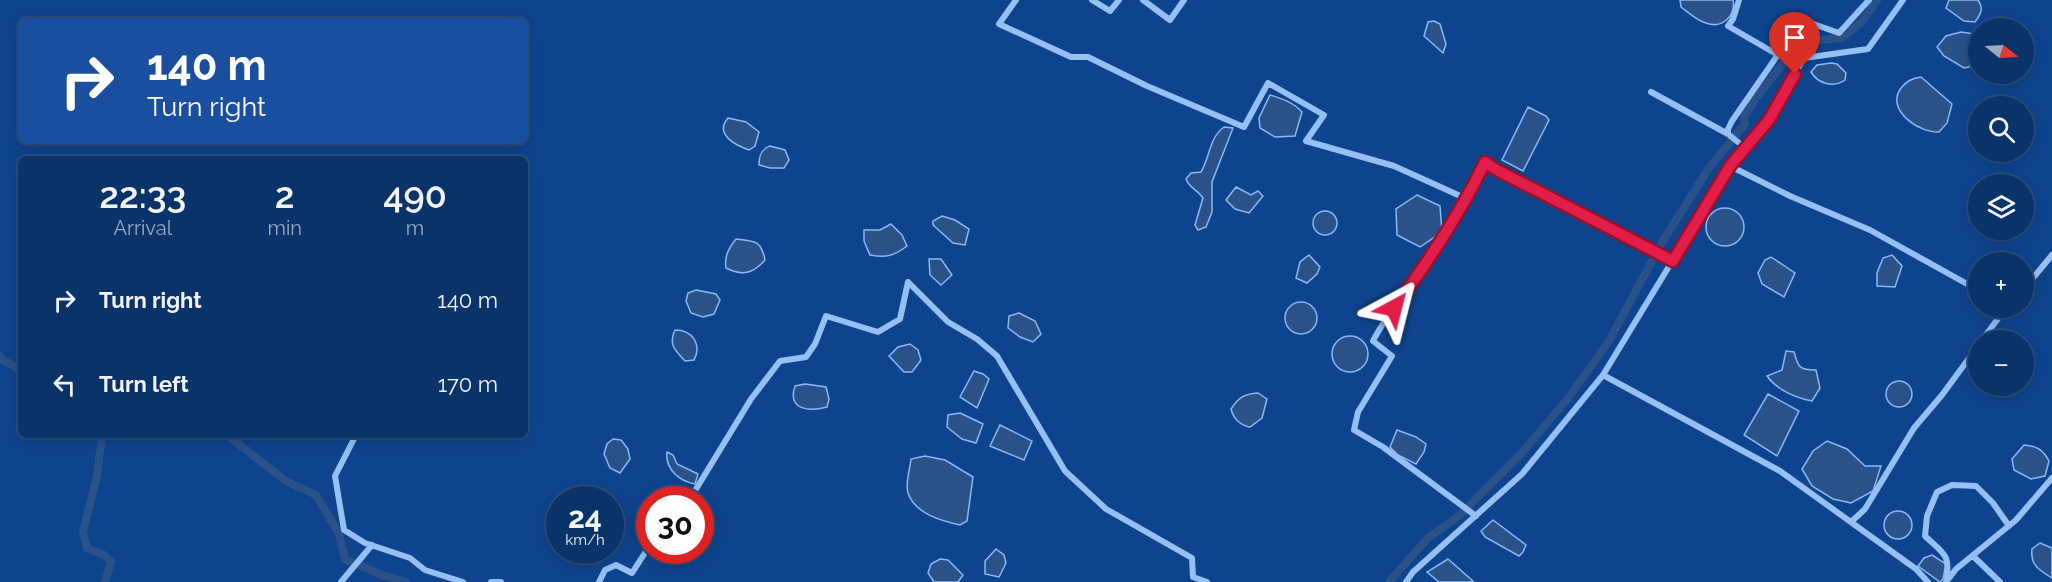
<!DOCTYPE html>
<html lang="en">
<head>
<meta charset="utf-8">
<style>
	:root { --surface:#0a336a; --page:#183f72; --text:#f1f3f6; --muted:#99aac1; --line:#2a4e7e }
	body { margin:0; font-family:Raleway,sans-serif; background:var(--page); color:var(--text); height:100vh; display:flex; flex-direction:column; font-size:22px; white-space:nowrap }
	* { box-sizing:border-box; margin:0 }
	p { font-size:20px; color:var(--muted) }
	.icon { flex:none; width:33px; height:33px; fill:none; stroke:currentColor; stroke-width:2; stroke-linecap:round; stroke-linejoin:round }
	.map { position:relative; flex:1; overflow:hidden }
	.details { position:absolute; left:18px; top:156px; width:510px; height:282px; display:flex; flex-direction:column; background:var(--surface); border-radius:9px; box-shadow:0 3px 15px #0003,0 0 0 2px var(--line) }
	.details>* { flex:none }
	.guide { position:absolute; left:18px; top:18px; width:510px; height:126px; border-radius:9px; box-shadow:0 3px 15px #0003,0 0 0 2px var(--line); background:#1a4fa0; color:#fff; overflow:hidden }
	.needle { width:39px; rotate:108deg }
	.tools { position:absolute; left:1968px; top:18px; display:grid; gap:12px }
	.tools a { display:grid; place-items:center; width:66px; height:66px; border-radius:50%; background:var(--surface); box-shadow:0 3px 15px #0003,0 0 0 2px var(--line); font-size:30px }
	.speed { position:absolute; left:546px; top:486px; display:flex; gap:12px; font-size:30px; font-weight:700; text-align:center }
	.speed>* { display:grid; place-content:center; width:78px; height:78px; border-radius:50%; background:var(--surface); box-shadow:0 3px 15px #0003,0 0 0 2px var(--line); line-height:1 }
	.speed small { font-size:15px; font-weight:400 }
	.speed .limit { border:9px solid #d22; background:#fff; color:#111 }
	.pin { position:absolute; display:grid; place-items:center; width:51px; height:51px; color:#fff; margin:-62px -26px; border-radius:50% 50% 50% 0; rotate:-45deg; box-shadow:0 0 6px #0007 }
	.pin .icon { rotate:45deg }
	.me { position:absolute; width:66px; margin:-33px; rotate:38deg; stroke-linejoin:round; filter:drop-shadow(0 0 4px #0008) }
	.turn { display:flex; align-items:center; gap:21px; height:126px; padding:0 30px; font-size:27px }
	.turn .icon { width:78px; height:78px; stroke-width:2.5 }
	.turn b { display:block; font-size:42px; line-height:51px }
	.eta { display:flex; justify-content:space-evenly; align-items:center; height:102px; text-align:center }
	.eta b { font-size:36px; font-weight:600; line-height:42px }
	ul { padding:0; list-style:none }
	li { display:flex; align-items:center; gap:18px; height:84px; padding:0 30px }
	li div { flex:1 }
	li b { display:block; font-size:22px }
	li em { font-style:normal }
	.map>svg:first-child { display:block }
	.water { fill:#2a5289; stroke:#87b9f8; stroke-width:1.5 }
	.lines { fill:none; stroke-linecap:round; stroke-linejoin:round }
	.canal { stroke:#2a5289; stroke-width:8 }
	.minor { stroke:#96bff3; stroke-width:6 }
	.route-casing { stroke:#92132f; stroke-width:15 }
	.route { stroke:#e11d48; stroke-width:10 }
</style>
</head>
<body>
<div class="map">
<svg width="2052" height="582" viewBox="0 0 2052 582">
	<rect width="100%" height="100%" fill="#0e448e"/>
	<path class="water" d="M1680,0H1733C1736,16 1722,29 1706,23C1697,21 1688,12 1681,7Z
		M1949,0H1978C1984,8 1981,14 1975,22L1964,21L1946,8Z
		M1434,21L1440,24L1446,44L1443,53L1424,36L1428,22Z
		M1961,32L1975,34L1978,37C1979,49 1976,58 1969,67L1964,68L1944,56L1937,47L1946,36Z
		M1831,63L1837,64L1846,73L1845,80C1834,88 1818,84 1811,72L1817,65Z
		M1921,77L1952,104L1947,123L1939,132C1919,133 1885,110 1901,88C1907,81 1912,78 1921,77Z
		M1270,95C1283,99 1293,102 1302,112L1295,136L1275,137L1260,128L1259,118Z
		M1528,107L1546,116L1549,120L1523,171L1502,160Z
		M728,118L746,122L759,132L755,146L749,150C735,145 714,134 728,118Z
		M1224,127L1233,128L1212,182V212L1206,227L1198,230L1195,225L1203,198C1198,190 1189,188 1186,179L1191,173L1201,172C1210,157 1209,138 1224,127Z
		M770,146L785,150L789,160L784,168H770L759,165C759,156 761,149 770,146Z
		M1236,187L1251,195L1258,191L1263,196L1249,213L1235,209L1226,200Z
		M1417,195L1440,206L1442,232L1420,247L1397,235L1396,209Z
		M1706 227a19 19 0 1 1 38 0a19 19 0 1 1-38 0Z
		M1313 223a12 12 0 1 1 24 0a12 12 0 1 1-24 0Z
		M942,216L955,220L969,229L965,245L953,243L933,225V221Z
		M891,224L902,235L907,246C894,256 886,258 870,255L864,241V230H880Z
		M736,239C755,241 761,240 765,260C753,274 742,276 726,268C724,256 729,248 736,239Z
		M1309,255L1320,267L1317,274L1307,283L1296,278L1300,262Z
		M1892,255L1902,266L1895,287L1877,286V273L1883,258Z
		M1771,257L1795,273L1784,297L1762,284L1758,273L1765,260Z
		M929,259H941L952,275L941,285L930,275Z
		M696,290L716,294L720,300L714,314L703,317L691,313L686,301L688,293Z
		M1285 318a16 16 0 1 1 32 0a16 16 0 1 1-32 0Z
		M1019,313L1035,321L1041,334L1033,342L1020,337L1008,328L1009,316Z
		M675,330C693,330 702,345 694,360L685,361C675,350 668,344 675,330Z
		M1332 354a18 18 0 1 1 36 0a18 18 0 1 1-36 0Z
		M910,344L918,350L921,360L912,372H904L889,356L898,347Z
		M1786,351L1794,352C1798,367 1799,370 1816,370L1820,388L1812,401C1796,398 1777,390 1767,376L1782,370Z
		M974,371L983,374L989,379L977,408L960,397Z
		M1886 394a13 13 0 1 1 26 0a13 13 0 1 1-26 0Z
		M805,384L826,387L829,399L827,407C809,412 787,410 795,386Z
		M1258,393L1267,399L1262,418L1250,427C1241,426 1233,418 1231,409C1239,397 1244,394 1258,393Z
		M1768,394L1799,411L1777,456L1744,435Z
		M960,413L983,424L976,443L962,439L947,427L948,415Z
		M1000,425L1032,441L1024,460L990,446Z
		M1397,430L1416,437L1426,444L1424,452L1416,464L1398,455L1390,447Z
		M613,439L621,440L628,449L630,459L620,473L610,468L604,454L607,444Z
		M1827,441L1847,449L1865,466H1881L1873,491L1851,503L1833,499L1812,486L1802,469L1813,451Z
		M2024,445C2036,446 2043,449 2049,461L2045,476L2031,479L2014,470L2012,459Z
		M667,452L673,455L677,464L698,474L695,484C679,481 665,469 667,452Z
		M925,456L945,460L973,477L967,521L960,525C942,521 915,514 908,493C905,484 910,469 911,459Z
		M1884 525a14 14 0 1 1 28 0a14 14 0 1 1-28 0Z
		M1493,520L1526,545L1523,552L1519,556L1485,537L1481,531Z
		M2040,543L2052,548V578C2039,570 2030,565 2032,549Z
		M996,549L1004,555L1006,563L999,577L985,574V561Z
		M1932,555L1946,564L1943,579L1940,582L1918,566L1924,558Z
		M940,559L948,560L963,575L958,582H934L928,573L931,564Z
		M1448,559L1474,582H1439L1427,572Z"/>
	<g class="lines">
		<path class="canal" d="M0,356L1,359L21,370
			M102,435L97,476L83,532L87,548L104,555L111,562L105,582
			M227,435L286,481L316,495L339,534L345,559L382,575L406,582
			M1389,582L1427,539L1460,515L1521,454L1569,397L1609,341L1661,244L1709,168L1745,124L1744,117L1756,98L1800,42L1841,38L1862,22L1877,0"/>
		<path class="minor" d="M1016,0L999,24L1071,57H1088L1147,86L1244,127L1268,83L1324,115L1306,141L1394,166L1467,199
			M1092,0L1110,11L1119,0
			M1143,0L1170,20L1184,0
			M1739,0L1733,19L1728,26L1778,55
			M1651,92L1728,134L1744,147
			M1728,134V129L1732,121L1802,20L1839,33L1869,0
			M1730,166L1790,196L1870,230L1978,290
			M2024,289L2052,255
			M1982,340L2006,308
			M1603,375L1780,471L1916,569L1928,582
			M356,435L335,476L344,530L365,543L410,558L425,570L463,582
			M687,500L693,494L751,399L780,361L806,357L815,344L826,316L878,332L900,319L908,282L948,322L977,339L997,356L1065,471L1106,509L1192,558L1193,577L1207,582
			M1476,516L1383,447L1354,430L1358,412L1392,356L1373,341C1385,317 1402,299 1417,277C1443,239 1465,202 1485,162L1495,169L1673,261
			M1851,522L1865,509L1914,428L1942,395L1978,346
			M1973,556L2000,582
			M341,582L372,545
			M491,582H501
			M599,582L605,570L616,565L632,573L650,545
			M1406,582L1413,572L1522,474L1603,375L1730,166L1769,120L1804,58L1868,49L1903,0
			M1946,582C1951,554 1944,554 1925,536L1927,516L1937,492L1952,485L1976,486L1993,503L2009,526
			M1946,582L1956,569L2016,520L2052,478"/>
	</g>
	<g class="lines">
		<defs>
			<path id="route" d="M1394,308C1429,261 1460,214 1485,162L1495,169L1673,261L1730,166L1769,120L1795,74"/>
		</defs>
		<use href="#route" class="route-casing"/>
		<use href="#route" class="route"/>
	</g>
</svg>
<div class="tools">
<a><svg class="needle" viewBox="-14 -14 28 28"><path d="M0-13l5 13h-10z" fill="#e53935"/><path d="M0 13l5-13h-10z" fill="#99aac1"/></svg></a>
<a><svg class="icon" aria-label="search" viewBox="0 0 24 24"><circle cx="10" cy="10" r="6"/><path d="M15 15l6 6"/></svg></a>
<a><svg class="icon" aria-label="layers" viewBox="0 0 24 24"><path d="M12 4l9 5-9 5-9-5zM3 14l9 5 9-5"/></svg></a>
<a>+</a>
<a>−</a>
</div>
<div class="speed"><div>24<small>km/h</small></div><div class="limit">30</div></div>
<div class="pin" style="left:1795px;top:74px;background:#d93025"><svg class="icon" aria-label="arrive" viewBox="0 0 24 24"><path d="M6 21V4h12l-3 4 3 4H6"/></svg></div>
<svg class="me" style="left:1394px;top:308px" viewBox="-20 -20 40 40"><path d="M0-17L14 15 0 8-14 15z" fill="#e11d48" stroke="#fff" stroke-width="4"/></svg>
<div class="guide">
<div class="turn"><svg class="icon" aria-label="right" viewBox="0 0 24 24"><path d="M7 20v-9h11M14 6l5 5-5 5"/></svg><div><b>140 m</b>Turn right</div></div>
</div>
<section class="details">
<div class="eta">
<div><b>22:33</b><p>Arrival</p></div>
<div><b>2</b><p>min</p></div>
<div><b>490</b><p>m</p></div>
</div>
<ul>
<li><svg class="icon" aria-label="right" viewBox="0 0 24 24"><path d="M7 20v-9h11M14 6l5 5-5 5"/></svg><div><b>Turn right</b></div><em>140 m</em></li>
<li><svg class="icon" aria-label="left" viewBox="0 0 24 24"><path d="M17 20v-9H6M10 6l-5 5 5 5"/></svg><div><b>Turn left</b></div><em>170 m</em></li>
</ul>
</section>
</div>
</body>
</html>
